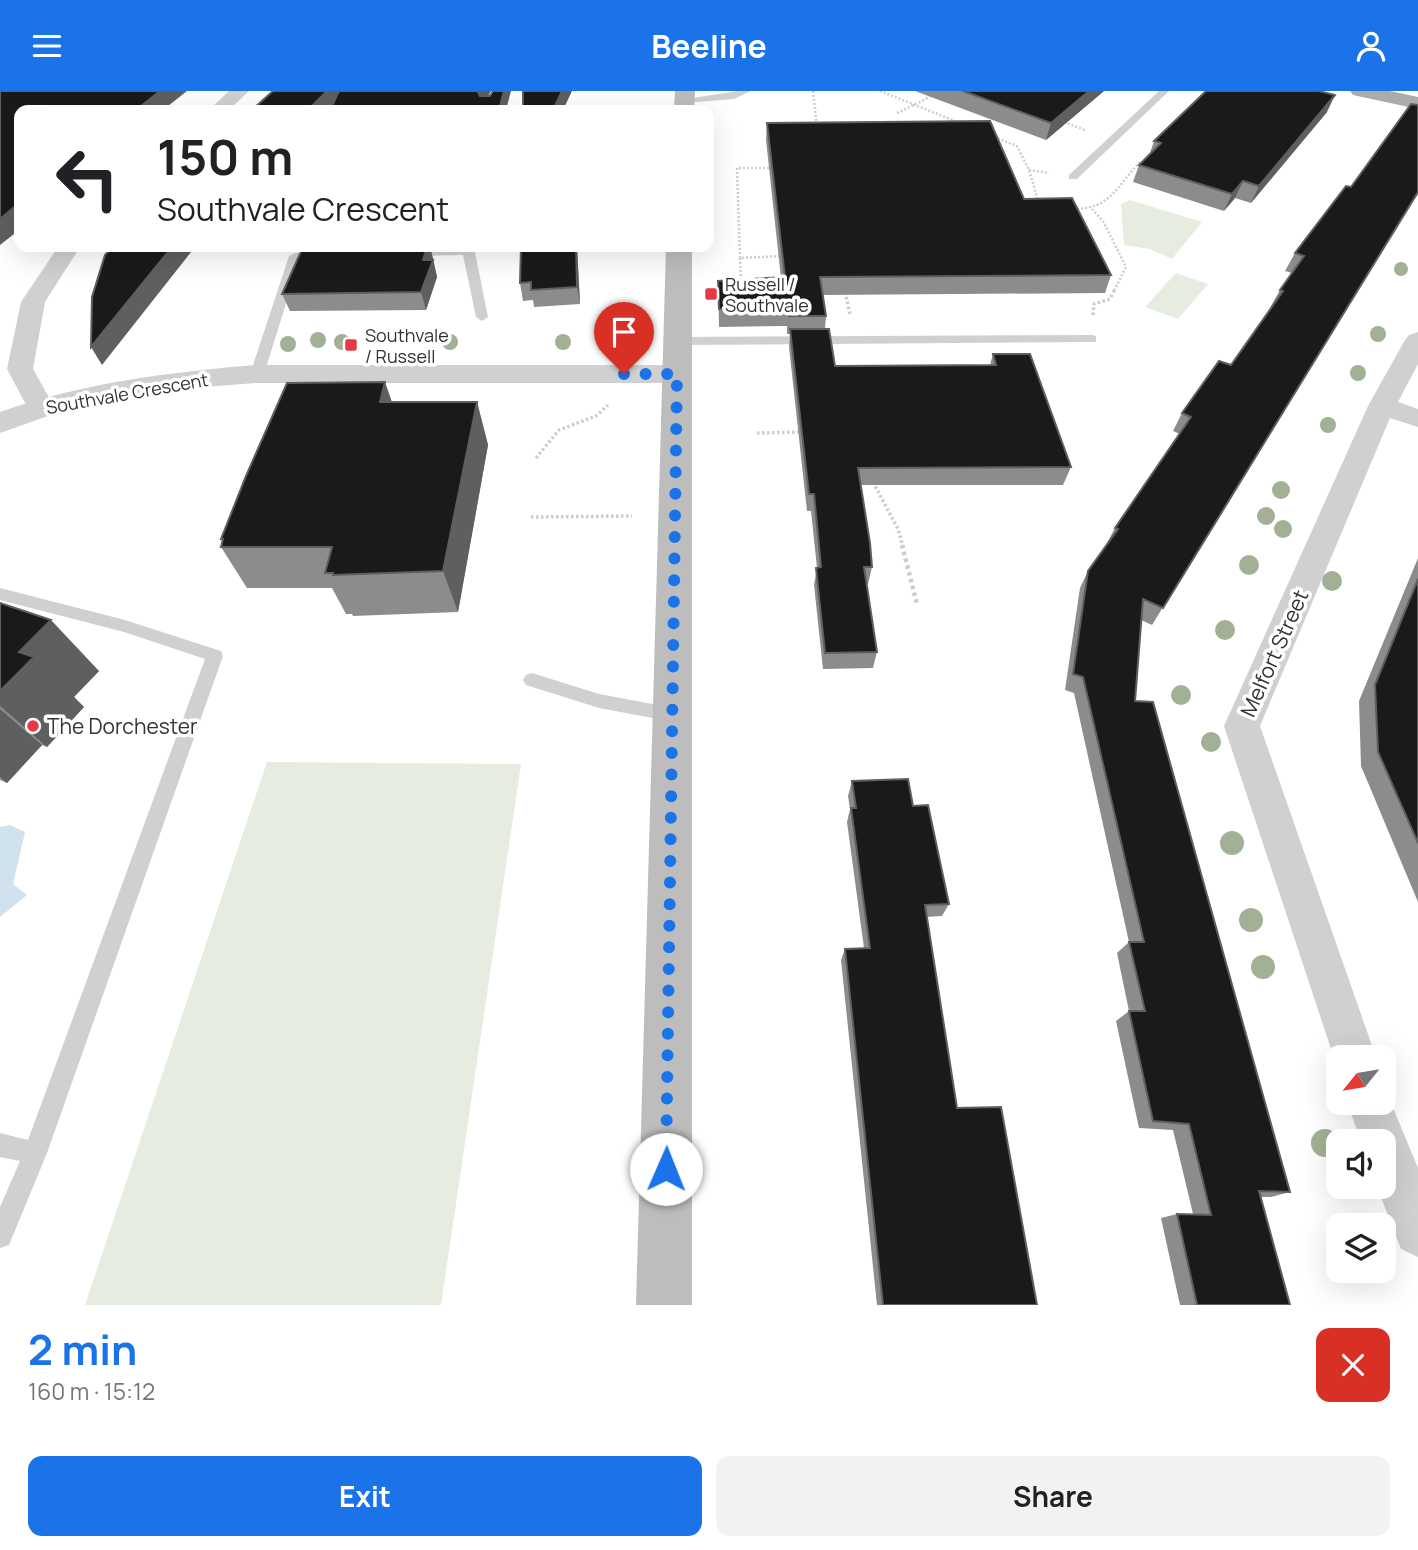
<!DOCTYPE html>
<html lang="en">
<head>
<meta charset="utf-8">
<style>
	:root { --surface:#fff; --page:#f2f2f2; --text:#202124; --muted:#757577; --accent:#1a73e8 }
	body { margin:0; font-family:Manrope,sans-serif; background:var(--page); color:var(--text); height:100vh; display:flex; flex-direction:column; font-size:26px; white-space:nowrap }
	* { box-sizing:border-box; margin:0 }
	p { font-size:23px; color:var(--muted) }
	.icon { flex:none; width:38px; height:38px; fill:none; stroke:currentColor; stroke-width:2; stroke-linecap:round; stroke-linejoin:round }
	.map { position:relative; height:1214px; overflow:hidden }
	.panel { display:flex; flex-direction:column; background:var(--surface); flex:1 }
	.panel>* { flex:none }
	.banner { position:absolute; left:14px; top:14px; width:700px; height:147px; border-radius:14px; box-shadow:0 7px 28px #0002; background:#fff; color:var(--text); overflow:hidden }
	.needle { width:46px; rotate:240deg }
	.controls { position:absolute; left:1326px; top:954px; display:grid; gap:14px }
	.controls a { display:grid; place-items:center; width:70px; height:70px; border-radius:14px; background:var(--surface); box-shadow:0 7px 28px #0002; font-size:35px }
	.pin { position:absolute; display:grid; place-items:center; width:60px; height:60px; color:#fff; margin:-72px -30px; border-radius:50% 50% 50% 0; rotate:-45deg; box-shadow:0 0 7px #0007 }
	.pin .icon { rotate:45deg }
	.me { position:absolute; width:77px; margin:-38px; rotate:1deg; stroke-linejoin:round; filter:drop-shadow(0 0 5px #0008) }
	.turn { display:flex; align-items:center; gap:24px; height:147px; padding:0 28px; font-size:32px }
	.turn .icon { width:91px; height:91px; stroke-width:2.5 }
	.turn b { display:block; font-size:49px; line-height:60px }
	.round { display:grid; place-items:center; flex:none; width:74px; height:74px; border-radius:14px; background:var(--page) }
	.overview { display:flex; align-items:center; justify-content:space-between; height:119px; padding:0 28px }
	h1 { font-size:42px; font-weight:700; line-height:52px; color:var(--accent) }
	.primary-button { display:flex; gap:14px; margin-top:auto; padding:14px 28px }
	.primary-button a { flex:1; height:80px; border-radius:14px; background:var(--accent); color:#fff; font-size:28px; font-weight:700; line-height:80px; text-align:center }
	.primary-button a+a { background:var(--page); color:var(--text) }
	header { display:flex; justify-content:space-between; align-items:center; height:91px; padding:0 28px; background:var(--accent); color:#fff; font-size:32px; font-weight:700 }
	.map>svg:first-child { display:block }
	.green { fill:#e6ecdf }
	.water { fill:#cfe2ee }
	.lines { fill:none; stroke-linecap:round; stroke-linejoin:round }
	.path-far2 { stroke:#cdcdcd; stroke-width:2.5; stroke-dasharray:2 2; stroke-linecap:butt }
	.path-far1 { stroke:#cdcdcd; stroke-width:3.5; stroke-dasharray:2.5 2.5; stroke-linecap:butt }
	.path { stroke:#cdcdcd; stroke-width:4.5; stroke-dasharray:3.5 3.5; stroke-linecap:butt }
	.service { fill:#d0d0d0; fill-rule:evenodd }
	.minor { fill:#d0d0d0; fill-rule:evenodd }
	.tertiary { fill:#d0d0d0; fill-rule:evenodd }
	.secondary { fill:#bdbdbd; fill-rule:evenodd }
	.primary { fill:#ababab; fill-rule:evenodd }
	.tree { fill:#a2b095 }
	.wall { fill:#8c8c8c }
	.shaded-wall { fill:#5f5f5f }
	.building { fill:#1a1a1a; stroke:#5f5f5f; stroke-width:2 }
	.route { stroke:#1a73e8; stroke-width:12; stroke-dasharray:0 21.6 }
	.poi-dot { fill:#e63946; stroke:#fff; stroke-width:2.5 }
	.labels { text-anchor:middle; dominant-baseline:central; stroke-width:7; stroke-linejoin:round; paint-order:stroke }
	.far-poi-label { font-size:18px; fill:#333; stroke:#fff; text-anchor:start }
	.far-street-label { font-size:18px; fill:#333; stroke:#fff }
	.street-label { font-size:21px; fill:#333; stroke:#fff }
	.poi-label { font-size:21px; fill:#333; stroke:#fff; text-anchor:start }
</style>
</head>
<body>
<header><svg class="icon" aria-label="menu" viewBox="0 0 24 24"><path d="M4 6h16M4 12h16M4 18h16"/></svg>Beeline<svg class="icon" aria-label="person" viewBox="0 0 24 24"><circle cx="12" cy="8" r="4"/><path d="M4 21q1-7 8-7t8 7"/></svg></header>
<div class="map">
<svg width="1418" height="1214" viewBox="0 0 1418 1214">
	<rect width="100%" height="100%" fill="#fff"/>
	<path class="green" d="M1130,109L1202,131L1172,168L1150,158L1124,154L1121,113Z
		M1176,182L1208,193L1178,228L1145,216Z
		M267,671L521,673L441,1214H85Z"/>
	<path class="water" d="M10,734L25,741L13,793L27,804L0,826V736Z"/>
	<g class="lines">
		<path class="path-far2" d="M813,0L817,37
			M880,0L960,32
			M897,22L926,8L935,0
			M1064,31L1085,39
			M994,46L1017,55L1029,79L1039,112
			M1029,79L1049,82
			M1073,118C1112,118 1116,95 1141,70
			M1092,118L1103,130L1126,176L1114,200
			M740,167L737,77H773
			M741,193L740,167L782,165"/>
		<path class="path-far1" d="M845,201L850,223
			M1093,224L1094,213L1110,208L1115,198
			M757,342L802,341
			M536,367L559,339L596,325L608,314
			M873,391L898,438L903,456
			M531,426L632,425"/>
		<path class="path" d="M902,454L917,513"/>
		<path class="service" d="M738,0H751L734,8L685,12L680,9Z
			M1159,0H1169L1077,88H1069V84Z
			M474,156L488,226L482,230L476,226L463,164L409,165L403,162L409,159Z
			M295,162L322,161L328,164L322,167L300,168L264,283L262,286H252L250,283L289,165Z
			M1092,244L1096,245V251L677,254L671,250L677,246Z
			M0,497L125,529L221,560L223,565L47,1062L9,1154L0,1157V1116L20,1070L0,1066V1042L28,1049L205,568L124,541L0,509Z
			M532,582L599,603L674,617L680,619L683,624L680,629L674,631L599,617L526,594L523,589L526,584Z"/>
		<path class="minor" d="M229,0H249L229,19H209Z
			M58,156H80L45,211L33,278L55,317L51,323L41,326L31,323L7,278L21,211Z
			M1418,241V273L1398,311L1418,318V336L1390,327L1260,635L1376,966H1339V982L1224,635L1368,315L1405,249L1409,244Z
			M1384,995L1418,1077V1166L1401,1158L1377,1096H1384V1050H1361L1347,1012H1384Z"/>
		<path class="tertiary" d="M257,274H677L687,277L691,283L687,289L677,292H257L177,298L48,325L0,342V321C82,292 171,281 257,274Z"/>
		<path class="secondary" d="M675,0H695L694,19H674Z
			M666,156H692V1214H636Z"/>
		<path class="primary" d="M1350,0H1390L1418,6V18L1353,4Z"/>
	</g>
	<g class="tree">
		<circle cx="1401" cy="178" r="7"/>
		<circle cx="1378" cy="243" r="8"/>
		<circle cx="318" cy="249" r="8"/>
		<circle cx="342" cy="251" r="8"/>
		<circle cx="450" cy="251" r="8"/>
		<circle cx="563" cy="251" r="8"/>
		<circle cx="288" cy="253" r="8"/>
		<circle cx="1358" cy="282" r="8"/>
		<circle cx="1328" cy="334" r="8"/>
		<circle cx="1281" cy="399" r="9"/>
		<circle cx="1266" cy="425" r="9"/>
		<circle cx="1283" cy="438" r="9"/>
		<circle cx="1249" cy="474" r="10"/>
		<circle cx="1332" cy="490" r="10"/>
		<circle cx="1225" cy="539" r="10"/>
		<circle cx="1181" cy="604" r="10"/>
		<circle cx="1211" cy="651" r="10"/>
		<circle cx="1232" cy="752" r="12"/>
		<circle cx="1251" cy="829" r="12"/>
		<circle cx="1263" cy="876" r="12"/>
		<circle cx="1325" cy="1052" r="14"/>
	</g>
	<path class="wall" d="M915,0H1104L1046,49Z
		M1327,21L1251,112L1235,107L1224,120L1133,91L1139,74L1149,65L1154,50Z
		M767,32L1024,108L1111,184L1105,202L823,204L826,225L825,238L835,275L990,274L993,263L1071,376L1063,394H861L872,476L868,493H867L877,561L873,577L823,578L814,494L817,477L811,420H807L789,256L790,243H787V235L719,236L718,190L781,187L766,49Z
		M1351,96L1418,101L1152,534L1141,529L1135,610L1290,1101L1271,1106H1261L1290,1214H1180L1161,1127L1177,1123H1193L1173,1039L1139,1037L1116,930L1129,920L1117,862L1129,851L1074,602L1065,599L1080,497L1088,480L1106,454L1115,437L1180,343L1173,340L1182,322L1231,274L1271,217H1270L1280,199L1292,182L1285,180L1295,162Z
		M577,156L580,213L534,216L533,209L523,210L520,192Z
		M433,167L437,186L426,219L290,220L282,203Z
		M392,311H477L488,354L458,521L353,525L352,523H346L332,497H247L221,456L223,451L221,448Z
		M1418,467V811L1361,675L1359,610Z
		M0,512L99,580L74,606L84,616L47,656L42,654L7,692L0,689Z
		M852,690L913,715L949,813L942,825L926,826L957,1017L1037,1214H877L841,869L845,858L864,857L847,731L850,718L848,705Z"/>
	<path class="shaded-wall" d="M160,0H187L163,19H136Z
		M327,0H348L330,19H308Z
		M478,0H491L481,18L478,1Z
		M504,0H511L506,19H499Z
		M562,0H572L563,19H553Z
		M1089,0H1104L1046,49L1051,32Z
		M1335,4L1327,21L1251,112L1259,95Z
		M1243,90L1235,107L1224,120L1232,103Z
		M19,112V139L0,154V128Z
		M172,156H195L102,274L91,256Z
		M427,156H430L433,167L432,170L433,169L437,186L426,219L421,201L423,169Z
		M576,156H577L580,213L577,196Z
		M385,291L400,334L380,311Z
		M477,311L488,354L458,521L443,480Z
		M51,529L99,580L74,606L84,616L47,656L0,615V600L19,561Z
		M0,618L42,654L7,692L0,686Z"/>
	<path class="building" d="M0,0H160L136,19H19V112L0,128Z
		M273,0H327L308,19H252Z
		M339,0H478V1L480,5H490L493,0H504L499,19H330Z
		M523,0H562L553,19H523Z
		M963,0H1089L1051,32Z
		M1206,0H1319L1335,4L1259,95L1243,90L1232,103L1139,74L1161,52L1154,50Z
		M1411,13L1418,14V101L1163,517L1143,508L1135,610L1153,611L1290,1101L1259,1100L1290,1214H1197L1177,1123L1211,1124L1189,1033L1153,1030L1129,920H1145L1129,851H1144L1083,586L1073,583L1088,480L1118,438L1115,437L1191,326L1182,322L1219,270L1231,274L1283,200L1280,199L1304,165L1295,162L1346,95L1351,96Z
		M990,30L1024,108L1072,107L1111,184L820,186L826,225H789L788,218H719L718,190L785,186L767,32Z
		M112,156H172L91,256L92,206L105,164Z
		M303,156H427L423,169H433L421,201L282,203Z
		M521,156H576L577,196L531,199V191L520,192Z
		M790,238H829L835,275L996,274L993,263H1030L1071,376L858,377L870,452L872,476H864L877,561L825,562L816,477L821,476L814,403H809Z
		M385,291L380,311H477L443,480L333,484V482H325L332,456H221L223,448H221L246,385L287,292Z
		M1418,488V752L1378,661L1375,594Z
		M0,512L51,529L19,561L34,566L0,600Z
		M908,688L913,715L928,714L949,813L925,814L957,1017L1001,1016L1037,1214H883L845,858L870,857L851,717H856L852,690Z"/>
	<g class="lines">
		<path class="route" d="M624,283H677L666,1078"/>
	</g>
	<g class="poi-dot">
		<rect x="704" y="196" width="14" height="14" rx="3.5"/>
		<rect x="344" y="247" width="14" height="14" rx="3.5"/>
		<circle cx="33" cy="635" r="7"/>
	</g>
	<g class="labels">
		<g class="far-poi-label">
			<text x="725" y="193">Russell /<tspan x="725" dy="21">Southvale</tspan></text>
			<text x="365" y="244">Southvale<tspan x="365" dy="21">/ Russell</tspan></text>
		</g>
		<g class="far-street-label">
			<text transform="translate(127 302) rotate(-10)">Southvale Crescent</text>
		</g>
		<g class="street-label">
			<text transform="translate(1274 562) rotate(-66)">Melfort Street</text>
		</g>
		<g class="poi-label">
			<text x="47" y="635">The Dorchester</text>
		</g>
	</g>
</svg>
<div class="controls">
<a><svg class="needle" viewBox="-14 -14 28 28"><path d="M0-13l5 13h-10z" fill="#e53935"/><path d="M0 13l5-13h-10z" fill="#757577"/></svg></a>
<a><svg class="icon" aria-label="sound" viewBox="0 0 24 24"><path d="M4 9h4l5-4v14l-5-4H4zM17 9q2 3 0 6"/></svg></a>
<a><svg class="icon" aria-label="layers" viewBox="0 0 24 24"><path d="M12 4l9 5-9 5-9-5zM3 14l9 5 9-5"/></svg></a>
</div>
<div class="pin" style="left:624px;top:283px;background:#d93025"><svg class="icon" aria-label="arrive" viewBox="0 0 24 24"><path d="M6 21V4h12l-3 4 3 4H6"/></svg></div>
<svg class="me" style="left:666px;top:1078px" viewBox="-20 -20 40 40"><circle r="19" fill="#fff"/><path d="M0-13L10 11 0 6-10 11z" fill="#1a73e8"/></svg>
<div class="banner">
<div class="turn"><svg class="icon" aria-label="left" viewBox="0 0 24 24"><path d="M17 20v-9H6M10 6l-5 5 5 5"/></svg><div><b>150 m</b>Southvale Crescent</div></div>
</div>
</div>
<section class="panel">
<div class="overview"><div><h1>2 min</h1><p>160 m · 15:12</p></div><a class="round" style="background:#d93025;color:#fff"><svg class="icon" aria-label="close" viewBox="0 0 24 24"><path d="M6 6l12 12M18 6L6 18"/></svg></a></div>
<div class="primary-button"><a>Exit</a><a>Share</a></div>
</section>
</body>
</html>
